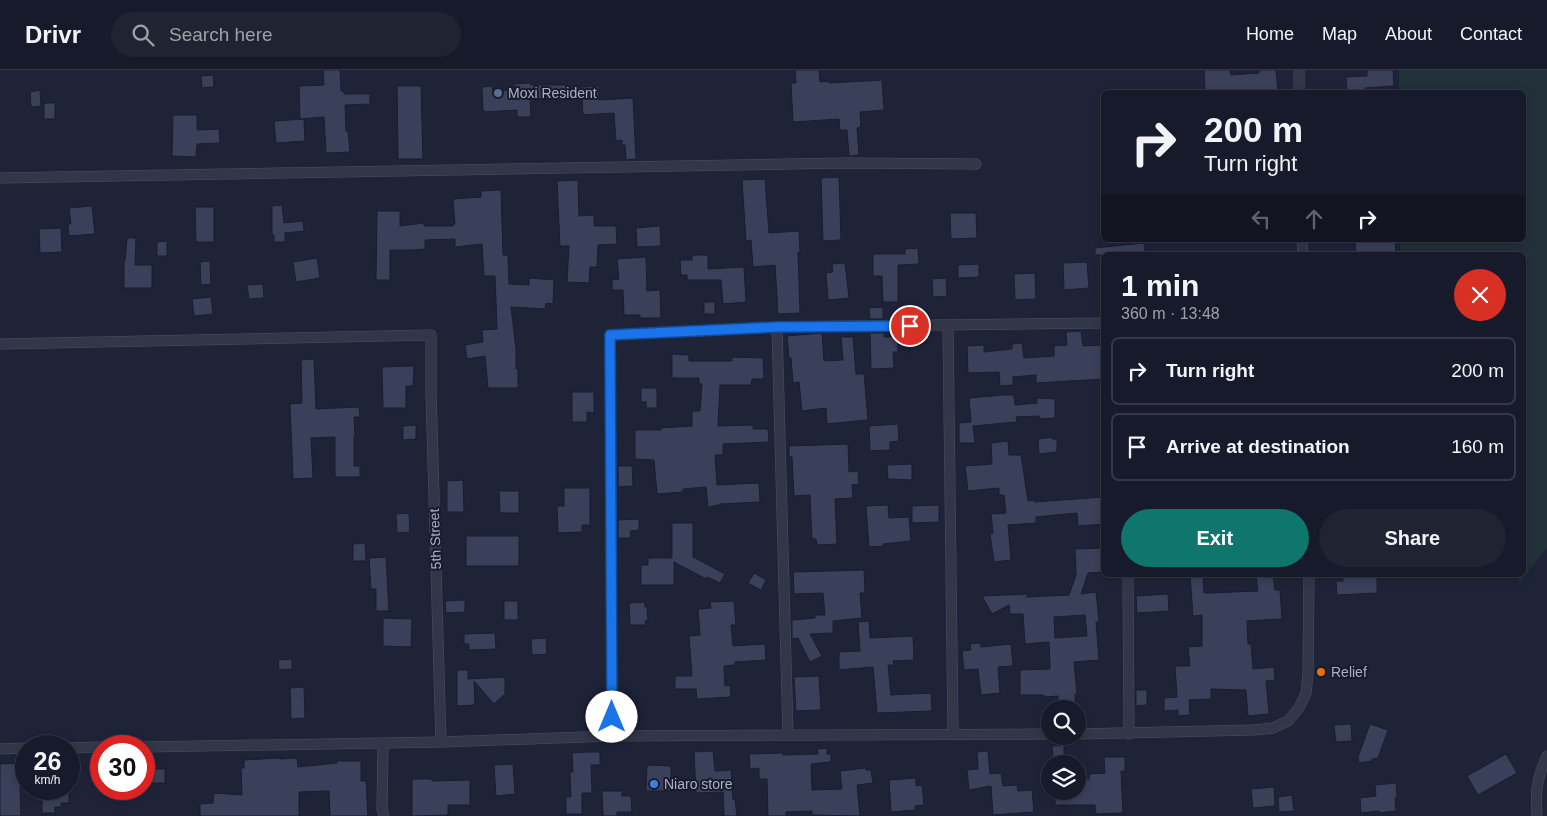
<!DOCTYPE html>
<html lang="en">
<head>
<meta charset="utf-8">
<style>
	:root { --surface:#171a2a; --page:#202332; --text:#f1f3f6; --muted:#9ea1a8; --line:#363847; --accent:#0f766e }
	body { margin:0; font-family:Helvetica,sans-serif; background:var(--page); color:var(--text); height:100vh; display:flex; flex-direction:column; font-size:19px; white-space:nowrap }
	* { box-sizing:border-box; margin:0 }
	p { font-size:16px; color:var(--muted) }
	.icon { flex:none; width:28px; height:28px; fill:none; stroke:currentColor; stroke-width:2; stroke-linecap:round; stroke-linejoin:round }
	.map { position:relative; flex:1; overflow:hidden }
	.drawer { position:absolute; left:1101px; top:182px; width:425px; height:325px; display:flex; flex-direction:column; background:var(--surface); border-radius:8px; box-shadow:0 2px 8px #0003,0 0 0 1px var(--line) }
	.drawer>* { flex:none }
	.top-card { position:absolute; left:1101px; top:20px; width:425px; height:152px; border-radius:8px; box-shadow:0 2px 8px #0003,0 0 0 1px var(--line); background:#171a2a; color:var(--text); overflow:hidden }
	.tools { position:absolute; left:1041px; top:630px; display:grid; gap:10px }
	.tools a { display:grid; place-items:center; width:45px; height:45px; border-radius:50%; background:var(--surface); box-shadow:0 2px 8px #0003,0 0 0 1px var(--line); font-size:25px }
	.speed { position:absolute; left:15px; top:665px; display:flex; gap:10px; font-size:25px; font-weight:700; text-align:center }
	.speed>* { display:grid; place-content:center; width:65px; height:65px; border-radius:50%; background:var(--surface); box-shadow:0 2px 8px #0003,0 0 0 1px var(--line); line-height:1 }
	.speed small { font-size:12px; font-weight:400 }
	.speed .limit { border:8px solid #d22; background:#fff; color:#111 }
	.pin { position:absolute; display:grid; place-items:center; width:42px; height:42px; color:#fff; margin:-21px; border:2px solid #fff; border-radius:50%; box-shadow:0 1px 5px #0007 }
	.me { position:absolute; width:55px; margin:-28px; rotate:0deg; stroke-linejoin:round; filter:drop-shadow(0 0 4px #0008) }
	.turn { display:flex; align-items:center; gap:18px; height:105px; padding:0 20px; font-size:22px }
	.turn .icon { width:65px; height:65px; stroke-width:2.5 }
	.turn b { display:block; font-size:35px; line-height:42px }
	.lanes { display:flex; align-items:center; height:48px; padding:0 20px; background:#0003; justify-content:center; gap:25px; direction:ltr }
	.lanes .off { opacity:.35 }
	.round { display:grid; place-items:center; flex:none; width:52px; height:52px; border-radius:26px; background:var(--page) }
	.overview { display:flex; align-items:center; justify-content:space-between; height:85px; padding:0 20px }
	h1 { font-size:30px; font-weight:700; line-height:38px }
	.cta { display:flex; gap:10px; margin-top:auto; padding:10px 20px }
	.cta a { flex:1; height:58px; border-radius:30px; background:var(--accent); color:#fff; font-size:20px; font-weight:700; line-height:58px; text-align:center }
	.cta a+a { background:var(--page); color:var(--text) }
	ul { padding:0; list-style:none }
	li { display:flex; align-items:center; gap:15px; height:68px; margin:0 10px 8px; padding:0 10px; border:2px solid var(--line); border-radius:8px }
	li div { flex:1 }
	li b { display:block; font-size:19px }
	li em { font-style:normal }
	header { display:flex; align-items:center; gap:30px; box-sizing:border-box; height:70px; padding:0 25px; background:var(--surface); border-bottom:1px solid var(--line) }
	header strong { font-size:24px }
	nav { display:flex; gap:28px; margin-inline-start:auto; font-size:18px }
	.search { width:350px; height:45px; background:var(--page); display:flex; align-items:center; gap:12px; box-sizing:border-box; padding:0 18px; border-radius:28px; color:var(--muted); font-size:19px }
	.map>svg:first-child { display:block }
	.green { fill:#213039 }
	.building { fill:#3a4059; stroke:#1a1d2f; fill-rule:evenodd }
	.lines { fill:none; stroke-linecap:round; stroke-linejoin:round }
	.minor-casing { stroke:#4d5064; stroke-width:11 }
	.minor { stroke:#323649; stroke-width:10 }
	.route-casing { stroke:#114b97; stroke-width:12 }
	.route { stroke:#1a73e8; stroke-width:9 }
	.service-dot { fill:#5c6f8a; stroke:#181b2d; stroke-width:2 }
	.food-dot { fill:#e8710a; stroke:#181b2d; stroke-width:2 }
	.shop-dot { fill:#3f7fe0; stroke:#181b2d; stroke-width:2 }
	.labels { text-anchor:middle; dominant-baseline:central; stroke-width:4; stroke-linejoin:round; paint-order:stroke }
	.poi-label { font-size:14px; fill:#acb0c6; stroke:#181b2d; text-anchor:start }
	.street-label { font-size:14px; fill:#acb0c6; stroke:#181b2d }
</style>
</head>
<body>
<header>
<strong>Drivr</strong>
<div class="search"><svg class="icon" aria-label="search" viewBox="0 0 24 24"><circle cx="10" cy="10" r="6"/><path d="M15 15l6 6"/></svg>Search here</div>
<nav><a>Home</a><a>Map</a><a>About</a><a>Contact</a></nav>
</header>
<div class="map">
<svg width="1547" height="746" viewBox="0 0 1547 746">
	<rect width="100%" height="100%" fill="#1f2338"/>
	<path class="green" d="M1399,0H1547V478L1520,512L1516,505H1524V185H1400V170H1524V22H1399Z"/>
	<path class="building" d="M323,0H340L341,21H344V24H370V34L345,35L346,61H348L350,82L326,83L324,47L300,49L299,16L324,15Z
		M795,0H819L820,12L829,11V13L882,10L884,40L860,42L861,57L857,58L859,85L849,86L847,60H840L839,49L793,52L791,13H796Z
		M1204,0H1230L1231,5L1259,3V0H1276L1278,22H1205Z
		M1367,0H1393L1394,16L1365,18L1366,22H1347L1346,7L1367,6Z
		M213,5L214,17L202,18L201,6Z
		M530,13L531,15H569V18L599,16V30L633,28L636,89L626,90L625,75H622V70L616,71L614,43L583,45L582,28L530,29L531,47H517V40L485,42V41H483L482,17L492,16L493,21L515,20L514,14Z
		M397,16H421L423,89H398Z
		M40,20L41,36L31,37L30,22Z
		M44,33H55V49H44Z
		M173,45H197V60L219,59L220,73L197,74L196,87L172,86Z
		M304,49L305,71L276,73L274,51Z
		M839,107L841,170L823,171L821,108Z
		M765,109L769,163L799,161L800,182H798L800,243L778,244L775,195L753,197L751,170L746,171L742,110Z
		M578,110L579,146L594,145V156H616L617,174L598,175L597,197H590L589,213L567,212L569,176H560L557,111Z
		M501,120L503,185H508L509,214L529,215V208L554,210L553,234L546,233L545,239L511,237L516,279V299H518V318H488L485,286L467,289L465,275L483,272L482,260L497,259V257L495,206H484L482,174L455,177V169L425,170V179L413,180H390V210H376L377,141H400V156L424,153V156H453V154H455L453,129L481,127V121Z
		M282,135L284,153L303,151L304,161L285,163V172H274V165L272,164V136Z
		M92,136L95,164L69,166L68,154H71L69,138Z
		M195,137H214V172H196Z
		M950,143H976L977,168L951,169Z
		M660,156L661,176L637,177L636,158Z
		M61,158L62,182L40,183L39,159Z
		M127,168H136L135,195H152V218H124V191H125Z
		M1355,170H1376V172L1395,170L1396,183L1384,184V182L1356,185Z
		M167,171V186H157V172Z
		M1144,173L1145,185H1095V178Z
		M918,178L919,194L898,195V232H883L882,206H873V184H905V179Z
		M692,185H708V199L744,197L746,232L723,234L721,210H687V205H681L680,190H692Z
		M646,187L647,221L660,220L661,248H640V245H624L623,220H612V210L619,209L617,189Z
		M317,188L320,208L296,212L293,192Z
		M210,191L211,214L201,215L200,192Z
		M1087,192L1089,218L1064,220L1063,193Z
		M845,193L849,228L828,230L826,203L833,202L832,194Z
		M979,194V207L958,208V195Z
		M1035,203L1036,229L1015,230L1014,204Z
		M946,208L947,226L933,227L932,209Z
		M263,214L264,228L249,229L247,215Z
		M211,227L213,244L194,246L192,229Z
		M704,232H715V244H704Z
		M883,237V249H870L869,238Z
		M1081,261L1083,276L1104,275V309L1036,313V305L1013,307V315L1000,316L999,302L968,303L967,276L984,275V282L1012,279V274L1022,273L1024,288L1054,286V276L1067,275L1066,262Z
		M822,263L824,291L843,290L841,267H853L856,304H864L868,350L827,354L826,338L802,341L799,312L793,313L791,288H789L787,266Z
		M870,263H884V267H897L898,282H893L894,298L871,299Z
		M672,284L689,285V291H732V287L763,288L764,309H752L751,315H720L718,356L753,355V359H768L769,372L723,374V385H715L717,415L759,413L760,432L719,434V435L708,437L706,417L683,419V422L657,424L654,390L635,389V360H661V358L692,356V341H700L702,314H699V308H672Z
		M314,289L316,339L359,337L360,347H354L355,366H354V396H360V407H335V367L311,368L313,408L293,409L290,334L302,333L301,290Z
		M414,296L413,316H406V338H383L382,297Z
		M641,318H657V338H646V332H641Z
		M572,322H594V343L587,342V352H572Z
		M1004,325H1014L1015,335L1037,333V328L1055,329V348L1040,349L1039,346L1016,347L1017,352L973,356L975,373H959V353L971,352L969,328Z
		M898,354L899,371L890,372V380L870,381L869,356Z
		M416,355V369L403,370V356Z
		M1052,367V369H1057V382L1039,384L1038,369Z
		M1008,371L1009,385H1021L1028,431L1034,430V432L1104,427V454L1078,456L1077,443L1036,447V453L1008,455L1011,490L994,492L990,464L993,463L991,444L1006,443L1004,425H999V418L968,421L965,396L992,394L991,373Z
		M848,374L849,402L858,401L859,414L852,415L853,428L835,429L837,474L817,475L816,469H812L810,425L794,426L792,387H789V376Z
		M912,394V410L888,409L887,395Z
		M618,396H632L633,416L618,417Z
		M463,410L464,442H447V411Z
		M564,418H590V455H582V462L558,463L557,436H564Z
		M499,421H519V443H500Z
		M888,435L889,448L909,447L911,471L883,474L884,476L869,477L866,436Z
		M939,435V452L912,453V436Z
		M409,443L410,462L397,463L396,444Z
		M639,449V460L630,461L631,468H618V450Z
		M672,453H693V487L725,504L720,513L707,507L706,509L674,492V515H641V495H648V488H672Z
		M466,466H519V496H466Z
		M365,473L366,491H353V474Z
		M1102,478L1103,502L1088,503L1081,524L1096,522L1099,552H1096L1099,590L1074,592L1077,624H1075V639H1058V626L1044,627V625H1020V600L1050,599L1049,572L1025,574L1023,544H1010L1009,535L992,544L982,526L1030,524L1026,527L1069,525L1076,505L1075,479ZM1085,545L1087,566L1055,568L1054,547Z
		M386,487L389,541H376V519H371L369,488Z
		M864,500L865,523H860L862,548L833,551V563L810,564L822,586L810,592L798,568L792,569V550L815,548V545H825L823,523L794,524L793,502Z
		M754,503L766,510L761,520L748,513Z
		M1190,505H1203L1204,523H1210L1258,521L1256,505H1273L1275,520H1280L1282,549L1247,551L1248,574H1251L1253,599L1274,597L1275,610L1266,611L1269,644L1248,646L1246,620L1211,619V629L1189,630L1190,645L1178,646V640L1164,641V628L1177,627L1175,596H1190L1188,577L1202,576V545L1193,546Z
		M1377,506V523L1337,525L1336,511H1343V507Z
		M1168,524L1169,541L1137,543L1136,526Z
		M465,530V542L446,543L445,531Z
		M504,531H518V550H504Z
		M734,531L736,555H731L733,576L765,574L766,590L735,592V595L724,596L725,616L730,615L731,627L697,629L696,619H675V606H692L689,566L700,565L698,539L711,538L710,532Z
		M645,532V537H647L648,551H645L646,555H630L629,533Z
		M383,548L412,549L411,577L383,576Z
		M869,551L870,568L913,566L914,590L893,591L894,595H888L891,625L931,623L932,641L877,643L873,597L839,600V582L860,581L858,552Z
		M495,563L496,579L469,580V574H464V564Z
		M546,568L547,584L532,585L531,569Z
		M980,573L981,577L1011,574L1013,596L998,597L1000,623L981,625L978,599L964,600L962,581L971,580L970,574Z
		M292,589V599L279,600L278,590Z
		M457,600H468V609L505,607V624L494,634L474,611L475,635L457,636Z
		M819,606L821,640L796,641L794,607Z
		M304,617L305,648L291,649L290,618Z
		M1136,620H1147V635L1136,636Z
		M1351,654L1352,671L1336,672L1334,655Z
		M1370,654L1388,660L1378,688L1372,689V691L1359,693L1358,687Z
		M1064,675V689H1053L1052,676Z
		M827,678V684H831V692L811,694L812,720L842,719L840,701L866,698V700H871L873,713L857,715L860,746L812,745V741L786,742V746H768L767,709H759V698L750,699L749,684L783,683V685L818,684L817,679Z
		M713,681L715,701L731,700L733,730L735,729L737,746H724L723,722L696,723L694,682Z
		M988,681L990,704L1001,703L1003,716L1017,715L1018,721L1032,720L1034,742L993,745L991,716L969,720L967,700L978,699L977,682Z
		M587,682H600V695H591L592,723H582V744H566V727H571L570,702H573L572,683Z
		M1506,684L1517,703L1478,725L1467,706Z
		M1104,687H1125V701H1121L1123,743L1096,744L1095,735H1055V721H1078V709H1089V704L1105,703Z
		M280,688V689L297,688L298,697L337,693V691H361V711H366L368,746H330L329,721L299,722V746H200V734L213,733L214,723L242,725L241,698H244V690Z
		M21,693L22,716H20L21,746H0V694Z
		M513,694L515,724L496,726L494,695Z
		M647,695L671,696V721H646Z
		M144,699H165V713H144Z
		M916,708V716L922,715L924,735L915,736L916,740L891,742L889,710Z
		M412,709H432V711L470,710V735H448V745L412,746Z
		M1396,713L1397,728H1395L1396,741L1379,743V741L1361,743L1360,728L1376,726L1375,715Z
		M1274,717L1275,736L1253,738L1251,719Z
		M49,719H69V733H61V737H55V743H42V728H49Z
		M602,721H622V726H631L632,742H617V746H603Z
		M1292,725L1294,741L1279,742L1278,727Z"/>
	<g class="lines">
		<defs>
			<path id="minor" d="M1299,0V22
				M0,108L846,93L976,94
				M1302,170L1303,185
				M948,256L953,664
				M777,257L788,665
				M0,274L431,265V321L441,672
				M1128,505L1129,664
				M1078,664L1254,660L1273,658L1288,651L1299,638L1306,623L1308,604L1309,505
				M612,666L610,265L777,257L1104,253
				M383,673L382,739L384,746
				M144,677L441,672L612,666L1050,664
				M69,678L101,677
				M0,679L26,678
				M1537,746C1535,722 1537,708 1547,686"/>
		</defs>
		<use href="#minor" class="minor-casing"/>
		<use href="#minor" class="minor"/>
	</g>
	<g class="lines">
		<defs>
			<path id="route" d="M612,647L610,265L777,257L910,256"/>
		</defs>
		<use href="#route" class="route-casing"/>
		<use href="#route" class="route"/>
	</g>
	<circle class="service-dot" cx="498" cy="23" r="5"/>
	<circle class="food-dot" cx="1321" cy="602" r="5"/>
	<circle class="shop-dot" cx="654" cy="714" r="5"/>
	<g class="labels">
		<g class="poi-label">
			<text x="508" y="23">Moxi Resident</text>
			<text x="1331" y="602">Relief</text>
			<text x="664" y="714">Niaro store</text>
		</g>
		<g class="street-label">
			<text transform="translate(435 469) rotate(-92)">5th Street</text>
		</g>
	</g>
</svg>
<div class="tools">
<a><svg class="icon" aria-label="search" viewBox="0 0 24 24"><circle cx="10" cy="10" r="6"/><path d="M15 15l6 6"/></svg></a>
<a><svg class="icon" aria-label="layers" viewBox="0 0 24 24"><path d="M12 4l9 5-9 5-9-5zM3 14l9 5 9-5"/></svg></a>
</div>
<div class="speed"><div>26<small>km/h</small></div><div class="limit">30</div></div>
<div class="pin" style="left:910px;top:256px;background:#d93025"><svg class="icon" aria-label="arrive" viewBox="0 0 24 24"><path d="M6 21V4h12l-3 4 3 4H6"/></svg></div>
<svg class="me" style="left:612px;top:647px" viewBox="-20 -20 40 40"><circle r="19" fill="#fff"/><path d="M0-13L10 11 0 6-10 11z" fill="#1a73e8"/></svg>
<div class="top-card">
<div class="turn"><svg class="icon" aria-label="right" viewBox="0 0 24 24"><path d="M7 20v-9h11M14 6l5 5-5 5"/></svg><div><b>200 m</b>Turn right</div></div>
<div class="lanes"><svg class="icon off" aria-label="left" viewBox="0 0 24 24"><path d="M17 20v-9H6M10 6l-5 5 5 5"/></svg><svg class="icon off" aria-label="ahead" viewBox="0 0 24 24"><path d="M12 20V5M6 11l6-6 6 6"/></svg><svg class="icon" aria-label="right" viewBox="0 0 24 24"><path d="M7 20v-9h11M14 6l5 5-5 5"/></svg></div>
</div>
<section class="drawer">
<div class="overview"><div><h1>1 min</h1><p>360 m · 13:48</p></div><a class="round" style="background:#d93025;color:#fff"><svg class="icon" aria-label="close" viewBox="0 0 24 24"><path d="M6 6l12 12M18 6L6 18"/></svg></a></div>
<ul>
<li><svg class="icon" aria-label="right" viewBox="0 0 24 24"><path d="M7 20v-9h11M14 6l5 5-5 5"/></svg><div><b>Turn right</b></div><em>200 m</em></li>
<li><svg class="icon" aria-label="arrive" viewBox="0 0 24 24"><path d="M6 21V4h12l-3 4 3 4H6"/></svg><div><b>Arrive at destination</b></div><em>160 m</em></li>
</ul>
<div class="cta"><a>Exit</a><a>Share</a></div>
</section>
</div>
</body>
</html>
